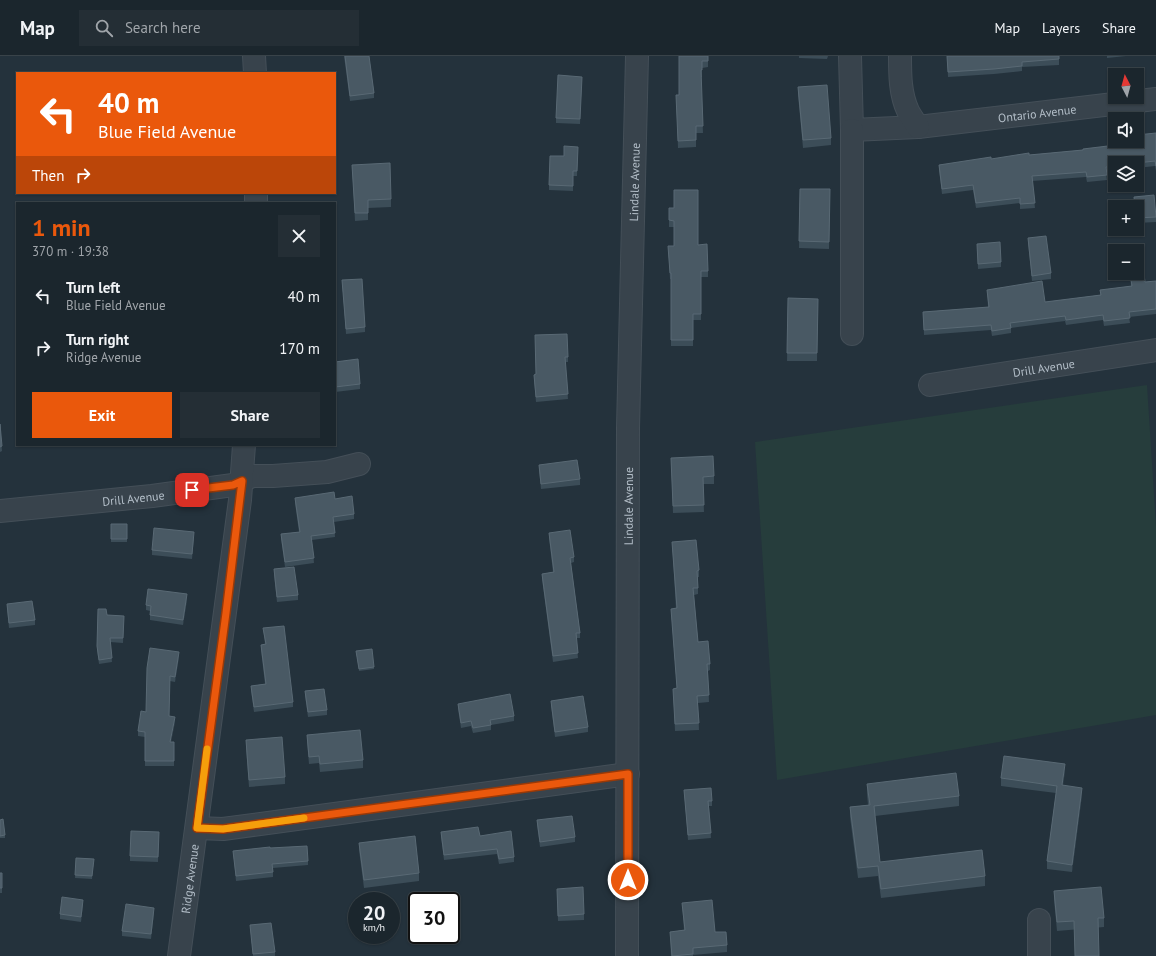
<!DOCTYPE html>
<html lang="en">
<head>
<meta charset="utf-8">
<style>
	:root { --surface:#1b262d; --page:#242e35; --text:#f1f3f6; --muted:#a0a5aa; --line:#394349; --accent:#ea580c }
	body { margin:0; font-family:"PT Sans",sans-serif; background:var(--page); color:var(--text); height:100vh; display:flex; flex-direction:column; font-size:15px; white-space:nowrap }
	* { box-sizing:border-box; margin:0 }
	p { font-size:13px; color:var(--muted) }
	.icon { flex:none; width:22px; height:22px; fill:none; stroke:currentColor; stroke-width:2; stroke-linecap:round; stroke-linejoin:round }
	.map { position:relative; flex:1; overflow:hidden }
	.sheet { position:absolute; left:16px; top:146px; width:320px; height:244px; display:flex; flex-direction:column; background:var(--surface); border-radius:0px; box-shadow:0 1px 3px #0004,0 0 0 1px var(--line) }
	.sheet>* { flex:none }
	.guide { position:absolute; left:16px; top:16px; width:320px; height:122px; border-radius:0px; box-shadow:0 1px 3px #0004,0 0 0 1px var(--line); background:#ea580c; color:#fff; overflow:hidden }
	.needle { width:26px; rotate:354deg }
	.buttons { position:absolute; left:1108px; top:12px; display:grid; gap:8px }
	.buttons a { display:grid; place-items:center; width:36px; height:36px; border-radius:0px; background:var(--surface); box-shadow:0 1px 3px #0004,0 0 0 1px var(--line); font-size:20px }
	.speed { position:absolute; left:348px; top:836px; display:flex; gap:8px; font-size:20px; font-weight:700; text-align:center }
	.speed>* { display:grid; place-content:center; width:52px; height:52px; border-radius:50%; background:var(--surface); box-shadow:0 1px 3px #0004,0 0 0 1px var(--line); line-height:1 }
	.speed small { font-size:10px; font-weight:400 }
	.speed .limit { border:2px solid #111; border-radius:6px; background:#fff; color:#111 }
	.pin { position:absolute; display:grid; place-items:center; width:34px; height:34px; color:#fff; margin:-17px; border-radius:8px; box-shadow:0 2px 6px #0006 }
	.me { position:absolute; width:44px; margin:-22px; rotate:0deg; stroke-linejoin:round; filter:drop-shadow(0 0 3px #0008) }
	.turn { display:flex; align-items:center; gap:14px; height:84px; padding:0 16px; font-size:18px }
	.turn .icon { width:52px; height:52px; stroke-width:2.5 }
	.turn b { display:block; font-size:28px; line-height:34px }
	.then { display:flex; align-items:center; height:38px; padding:0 16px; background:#0003; gap:8px; font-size:15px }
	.round { display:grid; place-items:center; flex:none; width:42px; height:42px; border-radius:0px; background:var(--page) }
	.overview { display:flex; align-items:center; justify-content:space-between; height:68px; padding:0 16px }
	h1 { font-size:24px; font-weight:800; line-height:30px; color:var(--accent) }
	.action { display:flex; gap:8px; margin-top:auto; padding:8px 16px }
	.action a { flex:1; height:46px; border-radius:0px; background:var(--accent); color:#fff; font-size:16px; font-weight:800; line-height:46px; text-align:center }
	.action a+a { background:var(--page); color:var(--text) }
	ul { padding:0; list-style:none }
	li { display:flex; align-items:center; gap:12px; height:52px; padding:0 16px }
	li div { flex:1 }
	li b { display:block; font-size:15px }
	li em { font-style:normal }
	header { display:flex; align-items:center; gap:24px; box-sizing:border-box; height:56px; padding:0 20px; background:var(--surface); border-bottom:1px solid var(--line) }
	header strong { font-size:19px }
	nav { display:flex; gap:22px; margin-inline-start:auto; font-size:14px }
	.search { width:280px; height:36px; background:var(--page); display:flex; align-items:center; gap:10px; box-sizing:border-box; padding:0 14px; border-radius:0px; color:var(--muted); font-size:15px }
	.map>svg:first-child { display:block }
	.green { fill:#263d3c }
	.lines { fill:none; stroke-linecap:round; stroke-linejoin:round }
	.minor-casing { stroke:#444f58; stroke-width:24 }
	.minor { stroke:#38434c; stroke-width:22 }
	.wall { fill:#3c4d58 }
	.shaded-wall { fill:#2d3d48 }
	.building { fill:#495964; stroke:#596974 }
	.route-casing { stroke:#983908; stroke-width:10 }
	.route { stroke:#ea580c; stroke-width:7 }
	.slow { stroke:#f59e0b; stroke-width:7 }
	.labels { text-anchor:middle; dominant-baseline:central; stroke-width:4; stroke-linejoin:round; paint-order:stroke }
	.street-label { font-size:12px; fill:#b3bec8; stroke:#1d2831 }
</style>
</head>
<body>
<header>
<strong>Map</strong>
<div class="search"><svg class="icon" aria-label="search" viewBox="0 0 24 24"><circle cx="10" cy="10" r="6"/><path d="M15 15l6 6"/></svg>Search here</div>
<nav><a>Map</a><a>Layers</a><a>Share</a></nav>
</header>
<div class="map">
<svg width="1156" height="900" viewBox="0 0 1156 900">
	<rect width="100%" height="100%" fill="#24323c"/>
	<path class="green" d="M1147,329L1156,470V659L777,724L755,386Z"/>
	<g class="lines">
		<defs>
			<g id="minor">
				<path d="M254,0L255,17"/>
				<path id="s1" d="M850,0L852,74L918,71L1156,43"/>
				<path d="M900,0C900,18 900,38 908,55C911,61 915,66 918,71"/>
				<path d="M256,147V137"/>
				<path d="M852,278V74"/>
				<path id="s2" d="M930,329L1156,294"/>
				<path id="s3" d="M0,455L152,440L233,429L252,420H273L327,416L359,408"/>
				<path d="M197,772L223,773L628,718"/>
				<path id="s4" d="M179,900L240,444L244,389"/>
				<path id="s5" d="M627,900L628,372L637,0"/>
				<path d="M1039,900V864"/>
			</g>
		</defs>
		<use href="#minor" class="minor-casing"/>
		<use href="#minor" class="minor"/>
	</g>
	<path class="wall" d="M344,0H369L374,37V42L350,45Z
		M679,0H708V11L702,12V21H701L703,77H696V91L678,92L676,39H679Z
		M799,0H828L827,3L799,2Z
		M947,0H1059V9L1022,11V15L994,18L948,21Z
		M1107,0H1126L1107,2Z
		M582,21L580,68L556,67V62Z
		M798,31L831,82V89L803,92L798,39Z
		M1156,77V115L1155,110L1137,112V107H1115V115L1106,116L1107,124L1087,126L1086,121L1032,125L1035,152L1020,153V147L976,152L973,134L942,138L939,114V109L1029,99L1083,94L1116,89V85H1137Z
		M578,91L577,120H573V135L549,134V129L564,100Z
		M352,109L391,143V151L368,152V164L355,165Z
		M800,133H830L829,193L799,192Z
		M1134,141L1156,158V166L1137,167V151H1134Z
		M669,152L698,189L708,215V221H701V264H693V290H671V223H670L668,190H674V171H669Z
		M1028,182L1051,217V223L1032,225L1028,187Z
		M977,188L1001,206V211L978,213Z
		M1130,217H1137L1145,226L1156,225V258L1129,261L1130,267L1104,270L1103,264L1066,269L1065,265L1011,272V277L992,280L991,274L924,279L923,256L988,251L987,234L1045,246L1100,239V234L1131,230Z
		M342,224L365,271V276L346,278Z
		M788,242L818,243L817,305H787Z
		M535,284L568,301V306H565L568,343L536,346L534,324V319L536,318Z
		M335,306L360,328V333L335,336Z
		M0,368L2,395L0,396Z
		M671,402L714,420V428H703L704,456L673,457Z
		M539,409L580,423V429L541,433L539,414Z
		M295,442L335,443L354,458V463L334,466L335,481L312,484L314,507L285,511L281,483V478L299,476L295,447Z
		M111,468H127V486H111Z
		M549,477L574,501V506L571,507L580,577V582H576L578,602L553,606L542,523V518L553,516L549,482Z
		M194,481L192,503L152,499V494Z
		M672,486L699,514V521H698V538L694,539L698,586L710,608V614L708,615L709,646L698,647L699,674L675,675L673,633L677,632L671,553H676Z
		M274,513L298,539V544L277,546L274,519Z
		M187,544L183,569L150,564V555L146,554V549Z
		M7,548L35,564V569L9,572L7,553Z
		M98,553L107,559L124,560L123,587L110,586L112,606L99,608L97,594Z
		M263,572L293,646V651L254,656L251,635V630L265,628L261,594V589L265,588Z
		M356,595L374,611V613L359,615Z
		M179,601L175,626L170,625L169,660L175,666L171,686H174V710H145V681L138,680V675L146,656Z
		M305,635L327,654V659L308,661L305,640Z
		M551,645L588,671V676L555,681L551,650Z
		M458,648L514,660V665L491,669V674L473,677L471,670L461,672L458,653Z
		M307,679L363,704V712L320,716L319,707L309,708L307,686Z
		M246,684L285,721V728L249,731L246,692Z
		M1065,715L1063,729L1082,739L1072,816L1047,813V805L1056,737L1001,730V722Z
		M867,728L959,740V750L875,760L880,806L985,820V830L881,842L878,820L858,822L850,761V751L868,749L867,738Z
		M684,734L712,745V750H709L711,782L688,784Z
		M0,764L5,779V782H0Z
		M537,764L575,781V786L540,791L537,769Z
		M159,776L158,806L130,805V800Z
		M441,776L480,780L514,801V806L499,808L497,798L444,804L441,781Z
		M359,787L419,817V825L364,832L359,794Z
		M270,792L308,805V809L273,812V821L236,825L233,795Z
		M76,802L94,803L92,823L75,822Z
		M0,817H2V837H0Z
		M1054,835L1104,862V871L1057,875L1054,844Z
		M557,838L584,858V864L558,865Z
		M682,847L715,876L727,889V896L693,899V900H671L670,876L684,874Z
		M83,849L81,866L60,863V858Z
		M154,857L151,883L122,880V875Z
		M250,869L275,896V900H253Z"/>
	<path class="shaded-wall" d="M187,538V544L183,569V564Z
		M179,596V601L175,626V621Z
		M175,661V666L170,691V686Z
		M1065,708V715L1062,737V729Z
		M1082,732V739L1072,816V809Z
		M83,844V849L81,866V861Z
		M154,852V857L151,883V878Z"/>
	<path class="building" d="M345,0H369L374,37L350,40Z
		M679,0H708V5H702V14H701L703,70H696V84L678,85L676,39H679Z
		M947,0H1059V3L1022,6V10L994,13L948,16Z
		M558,19L582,21L580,63L556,62Z
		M827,29L831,82L803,84L798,31Z
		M1156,77V110L1155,105L1137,107H1115V110L1106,111L1107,119L1087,121L1086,116L1032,120L1035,147L1020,148V142L976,147L973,129L942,133L939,109L991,101V103L1029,97V99L1083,94V93L1116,89V85H1137V79Z
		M564,90L578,91L577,115H573V130L549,129L550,100H564Z
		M390,107L391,143L368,144V157H355L352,109Z
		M800,133H830L829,186L799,185Z
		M674,134H698V189L707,188L708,215H701V258H693V284H671V217H670L668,190H674V165L669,164V152H674Z
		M1154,139L1156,161L1137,162V151H1135L1134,141Z
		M117,146V147H107Z
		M1046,180L1051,217L1032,220L1028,182Z
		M1000,186L1001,206L978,208L977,188Z
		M1141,195L1145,226L1156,225V253L1129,256L1130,262L1104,265L1103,259L1066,264L1065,260L1010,267L1011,272L992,275L991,269L924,274L923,256L989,251L987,234L1042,225L1045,246L1101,239L1100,234L1132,230L1130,217H1137V196Z
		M362,223L365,271L346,273L342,224Z
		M788,242L818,243L817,297H787Z
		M567,278L568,301H565L568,338L536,341L534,319L536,318L535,279Z
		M358,303L360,328L335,331V306Z
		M0,368L2,390L0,391Z
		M713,400L714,420L703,421L704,449L673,450L671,402Z
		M577,404L580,423L541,428L539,409Z
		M334,436L335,443L352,440L354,458L333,461L335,477L311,480L314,502L285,506L281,478L300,476L295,442Z
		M111,468H127V483H111Z
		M154,472L194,476L192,498L152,494Z
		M570,474L574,501L570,502L580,577H576L578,597L553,600L542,518L554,516L549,477Z
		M696,484L699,514L697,515L698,532H693L698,586L708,585L710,608H707L709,639L697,640L699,667L675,668L673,633L677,632L671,553L677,552L672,486Z
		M294,511L298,539L277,541L274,513Z
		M148,533L187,538L183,564L150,559L151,550L146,549Z
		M32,545L35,564L9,567L7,548Z
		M98,553H106L107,559L124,560L123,582H110L112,602L99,604L97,590Z
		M284,570L293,646L254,651L251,630L266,628L261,589L266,588L263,572Z
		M150,592L179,596L175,621L170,620L169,660L175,661L170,686H174V705H145V676L138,675L141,655L146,656L147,612Z
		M372,593L374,611L359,613L356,595Z
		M324,633L327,654L308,656L305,635Z
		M510,638L514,660L490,664L491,669L473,672L471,665L461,667L458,648Z
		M583,640L588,671L555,676L551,645Z
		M360,674L363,704L320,708L319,700L309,701L307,679Z
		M282,681L285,721L249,724L246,684Z
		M1004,700L1065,708L1062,729L1082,732L1072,809L1047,805L1057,730L1001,722Z
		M956,717L959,740L874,750L880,806L982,794L985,820L881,833L878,810L858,812L850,751L870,749L867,728Z
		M711,732L712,745H708L711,777L688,779L684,734Z
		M572,760L575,781L540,786L537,764Z
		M3,763L5,779L0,780V764Z
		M478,771L480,780L511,775L514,801L499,803L497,793L444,799L441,776Z
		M131,775L159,776L158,801L130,800Z
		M415,780L419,817L364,824L359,787Z
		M307,790L308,805L272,808L273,816L236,820L233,795L270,791V792Z
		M76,802L94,803L92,820L75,819Z
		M0,817H2V832H0Z
		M583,831L584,858L558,860L557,833Z
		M1101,831L1104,862H1098L1099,900H1075L1074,865L1057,866L1054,835Z
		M62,841L83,844L81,861L60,858Z
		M712,844L715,876H726L727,889L693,892V898L672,900L670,876L685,874L682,847Z
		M126,848L154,852L151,878L122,875Z
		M271,867L275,896L253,898L250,869Z"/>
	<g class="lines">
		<defs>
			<path id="route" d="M192,434L233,429L242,425L226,557L197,772L223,773L628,718V824"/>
		</defs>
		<use href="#route" class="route-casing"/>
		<use href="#route" class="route"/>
		<path class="slow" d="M207,693L197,772L223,773L304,762"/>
	</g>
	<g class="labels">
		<g class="street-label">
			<text stroke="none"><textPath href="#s1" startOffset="260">Ontario Avenue</textPath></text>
			<text stroke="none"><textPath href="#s5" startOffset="774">Lindale Avenue</textPath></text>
			<text stroke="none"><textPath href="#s2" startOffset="115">Drill Avenue</textPath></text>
			<text stroke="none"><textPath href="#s3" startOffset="134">Drill Avenue</textPath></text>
			<text stroke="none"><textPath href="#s5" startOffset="450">Lindale Avenue</textPath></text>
			<text stroke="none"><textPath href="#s4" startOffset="78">Ridge Avenue</textPath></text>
		</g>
	</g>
</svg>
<div class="buttons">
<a><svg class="needle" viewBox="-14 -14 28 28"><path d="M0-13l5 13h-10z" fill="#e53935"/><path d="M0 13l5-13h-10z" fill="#a0a5aa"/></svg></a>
<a><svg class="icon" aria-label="sound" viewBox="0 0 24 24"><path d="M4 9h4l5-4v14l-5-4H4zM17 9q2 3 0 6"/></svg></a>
<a><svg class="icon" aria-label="layers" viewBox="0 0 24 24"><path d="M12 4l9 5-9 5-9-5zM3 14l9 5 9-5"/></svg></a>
<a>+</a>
<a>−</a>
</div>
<div class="speed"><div>20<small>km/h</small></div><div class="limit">30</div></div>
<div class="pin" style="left:192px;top:434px;background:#d93025"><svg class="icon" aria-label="arrive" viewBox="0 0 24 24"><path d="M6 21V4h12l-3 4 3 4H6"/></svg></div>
<svg class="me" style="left:628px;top:824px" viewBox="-20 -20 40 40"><circle r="17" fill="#ea580c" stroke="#fff" stroke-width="3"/><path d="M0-11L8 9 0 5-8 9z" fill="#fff"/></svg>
<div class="guide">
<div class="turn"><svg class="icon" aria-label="left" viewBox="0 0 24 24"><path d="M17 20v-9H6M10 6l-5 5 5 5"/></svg><div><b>40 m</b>Blue Field Avenue</div></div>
<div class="then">Then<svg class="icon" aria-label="right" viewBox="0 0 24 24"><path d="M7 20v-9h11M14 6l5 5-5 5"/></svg></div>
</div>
<section class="sheet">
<div class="overview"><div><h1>1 min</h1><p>370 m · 19:38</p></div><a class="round"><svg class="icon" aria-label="close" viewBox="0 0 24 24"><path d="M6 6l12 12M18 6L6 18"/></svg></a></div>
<ul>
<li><svg class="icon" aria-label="left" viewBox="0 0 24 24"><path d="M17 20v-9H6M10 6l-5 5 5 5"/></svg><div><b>Turn left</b><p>Blue Field Avenue</p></div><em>40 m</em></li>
<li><svg class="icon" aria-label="right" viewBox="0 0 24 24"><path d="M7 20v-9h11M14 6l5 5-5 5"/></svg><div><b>Turn right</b><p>Ridge Avenue</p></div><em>170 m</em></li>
</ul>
<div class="action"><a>Exit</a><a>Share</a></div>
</section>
</div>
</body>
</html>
